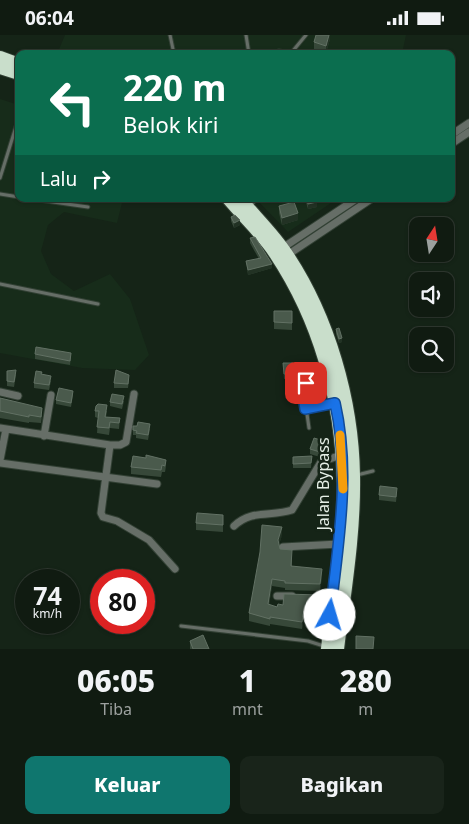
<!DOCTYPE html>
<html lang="id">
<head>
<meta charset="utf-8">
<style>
	:root { --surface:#101b11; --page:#19241a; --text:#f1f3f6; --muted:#9ca19f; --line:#303931; --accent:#0f766e }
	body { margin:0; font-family:"Noto Sans",sans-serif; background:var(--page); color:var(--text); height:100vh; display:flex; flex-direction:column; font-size:19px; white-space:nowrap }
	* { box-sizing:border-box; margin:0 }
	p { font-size:16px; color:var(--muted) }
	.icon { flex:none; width:28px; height:28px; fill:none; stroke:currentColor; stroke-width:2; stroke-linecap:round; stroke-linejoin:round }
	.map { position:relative; height:614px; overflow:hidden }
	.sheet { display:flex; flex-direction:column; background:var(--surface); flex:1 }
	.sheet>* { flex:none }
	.top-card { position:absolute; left:15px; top:15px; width:440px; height:152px; border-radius:10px; box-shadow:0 1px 4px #0004,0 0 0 1px var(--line); background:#0b6e4f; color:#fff; overflow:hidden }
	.needle { width:32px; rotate:12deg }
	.buttons { position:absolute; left:409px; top:182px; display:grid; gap:10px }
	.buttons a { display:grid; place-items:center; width:45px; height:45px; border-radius:10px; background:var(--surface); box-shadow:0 1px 4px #0004,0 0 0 1px var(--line); font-size:25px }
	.speed { position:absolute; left:15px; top:534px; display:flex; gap:10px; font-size:25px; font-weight:700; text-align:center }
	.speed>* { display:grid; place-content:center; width:65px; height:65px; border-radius:50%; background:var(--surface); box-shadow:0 1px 4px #0004,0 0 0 1px var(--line); line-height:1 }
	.speed small { font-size:12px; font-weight:400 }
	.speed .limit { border:8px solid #d22; background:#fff; color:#111 }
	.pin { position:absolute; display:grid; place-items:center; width:42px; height:42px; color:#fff; margin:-21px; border-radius:10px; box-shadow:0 2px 8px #0006 }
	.me { position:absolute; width:55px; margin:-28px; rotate:6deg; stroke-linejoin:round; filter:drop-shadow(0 0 4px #0008) }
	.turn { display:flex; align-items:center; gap:18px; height:105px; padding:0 25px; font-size:22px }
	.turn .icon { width:65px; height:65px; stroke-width:2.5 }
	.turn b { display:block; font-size:35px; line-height:42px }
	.then { display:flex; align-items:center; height:48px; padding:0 25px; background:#0003; gap:10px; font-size:19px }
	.eta { display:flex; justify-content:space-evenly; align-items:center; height:85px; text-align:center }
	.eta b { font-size:30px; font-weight:800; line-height:35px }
	.action { display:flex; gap:10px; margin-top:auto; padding:10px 25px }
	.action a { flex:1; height:58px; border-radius:10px; background:var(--accent); color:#fff; font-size:20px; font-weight:800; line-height:58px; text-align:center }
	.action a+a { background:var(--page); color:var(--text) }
	.status { display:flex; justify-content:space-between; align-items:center; height:35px; padding:0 25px; background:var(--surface); direction:ltr }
	.status svg { height:14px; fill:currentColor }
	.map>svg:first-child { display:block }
	.built { fill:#172c1a }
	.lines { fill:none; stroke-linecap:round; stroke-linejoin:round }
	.lane-casing { stroke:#324034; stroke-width:5 }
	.street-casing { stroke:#324034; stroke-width:9 }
	.highway-casing { stroke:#324034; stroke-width:14 }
	.lane { stroke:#666e67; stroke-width:3 }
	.street { stroke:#666e67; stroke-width:7 }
	.highway { stroke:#c9decb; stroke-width:12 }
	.wall { fill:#374839 }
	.shaded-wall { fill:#223224 }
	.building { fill:#4a5a4c; stroke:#627164 }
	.route-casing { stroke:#114b97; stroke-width:12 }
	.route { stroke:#1a73e8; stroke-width:9 }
	.slow { stroke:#f59e0b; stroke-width:9 }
	.labels { text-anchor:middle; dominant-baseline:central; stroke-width:5; stroke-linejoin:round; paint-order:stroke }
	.street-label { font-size:16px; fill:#e5efe6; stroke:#152417 }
</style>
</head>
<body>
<div class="status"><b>06:04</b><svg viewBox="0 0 49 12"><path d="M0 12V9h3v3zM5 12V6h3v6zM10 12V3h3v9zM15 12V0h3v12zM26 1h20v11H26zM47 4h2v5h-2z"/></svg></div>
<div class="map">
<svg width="469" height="614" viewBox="0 0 469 614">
	<rect width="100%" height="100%" fill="#152417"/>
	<path class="built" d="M65,0H406L402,19H57Z
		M0,64L19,70V164H123L117,188L64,177L48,190L41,216L51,239L74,256L110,239L130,264L149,320L135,335L82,333L0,318Z
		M256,164H337L288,197Z"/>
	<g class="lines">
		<defs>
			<path id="lane" d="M170,0L174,19
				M246,0L249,19
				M292,17L306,0
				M268,19L279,16L297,19
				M0,143L19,82
				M0,159L19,162
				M32,164L88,172
				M251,172L255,164
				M0,249L98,269
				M305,374L332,368
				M309,393L303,351L325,335
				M357,440L373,436
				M181,591L308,606L324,611"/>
			<path id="street" d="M451,100L469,88
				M451,109L469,97
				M281,214L356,164
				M286,221L371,164
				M0,357L18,361
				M0,393L110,410L101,478L103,482L117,486L149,505L175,534
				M44,401L51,360
				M110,410H120L126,407L134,359
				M0,425L6,394
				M0,428L157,449
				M234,491C252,474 271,482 292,475L321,427L341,420
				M283,512L339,509
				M277,561H292"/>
			<path id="highway" d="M0,22L19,29
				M0,33L19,39
				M228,164C243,182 262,199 275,219C320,287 341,366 343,448C344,503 333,559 327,614
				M241,164C256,182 274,199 287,219C329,282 353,365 354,441C355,499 345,557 338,614"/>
		</defs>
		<use href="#lane" class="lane-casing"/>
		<use href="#street" class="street-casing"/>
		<use href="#highway" class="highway-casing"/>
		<use href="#lane" class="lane"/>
		<use href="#street" class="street"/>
		<use href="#highway" class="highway"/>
	</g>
	<path class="wall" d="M330,0V4L326,18L314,14V7Z
		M305,164H316L317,172L308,174Z
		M279,171L298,185L282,190L279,178Z
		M231,182L240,190L234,193L231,186Z
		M250,203L272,233L248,240L246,226L259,224L250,208Z
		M274,276H292V295L274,294Z
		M336,294L342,307L339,308L336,299Z
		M35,319L71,322L70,330L35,324Z
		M283,328L294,339V343L284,344Z
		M7,336L16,340L14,352L7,351Z
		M42,339L51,346L49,355L34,353V348Z
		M129,345L128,353H114V348Z
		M73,360L71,372L56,369V365Z
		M0,363L42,380L41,388L29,387V388L0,383Z
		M124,366L122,374L110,371V367Z
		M95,376H107L106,382L120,383L119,394L110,393L109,400L97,398L98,383L95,382Z
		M150,394L148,405L136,403V400H133V395Z
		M327,412L324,420L320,422L310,419V414Z
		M133,421L166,431L165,437H162L161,442L131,439V432Z
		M312,421L311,433H293V422Z
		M397,457L396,467L379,465V460Z
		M223,487V497L196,495V488Z
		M282,500L279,509L280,514L292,522V531L322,542L320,556L285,555V553L272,551L269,570L277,572L283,570L322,567L320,579L305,577L302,594L270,589V591L249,586V578Z
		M190,606L209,614H190Z"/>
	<path class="shaded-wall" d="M329,0H330V4L326,18V11Z
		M317,167V172L308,174V169Z
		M298,178V185L282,190V183Z
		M240,185V190L234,193V188Z
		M272,229V233L248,240V235Z
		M342,303V307L339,308V304Z
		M327,407V412L324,420L320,422V417Z
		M282,492V500L278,513V505Z
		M322,534V542L320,556V549Z
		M272,544V551L268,577V569Z
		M322,560V567L320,579V572Z
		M305,570V577L302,594V587Z"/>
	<path class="building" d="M316,0H329L326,11L314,7Z
		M307,164H316L317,167L308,169Z
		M294,167L298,178L282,183L279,171Z
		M235,180L240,185L234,188L231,182Z
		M255,202L272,229L248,235L246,226L261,223L250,203Z
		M274,276H292V288L274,287Z
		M339,293L342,303L339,304L336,294Z
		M36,312L71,318L70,326L35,319Z
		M283,328H293L294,339H284Z
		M16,335L14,347L7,346V336Z
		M116,335L129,340L128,349L114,348Z
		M36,336L42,337L41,339L51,341L49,350L34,348Z
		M59,353L73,356L71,368L56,365Z
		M112,359L124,361L122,369L110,367Z
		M0,363L42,373L41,382L29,380V382L0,376Z
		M98,369L107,370L105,382L120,383L119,388L110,387L109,393L97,392L99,376H95L96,371Z
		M138,387L150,389L148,400L136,398L137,396L133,395V391H137Z
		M314,403L327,407L324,416L320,417L310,414Z
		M146,420L166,425L165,431L162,430L161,435L131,432L133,421L146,423Z
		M312,421L311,428L293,429V422Z
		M380,451L397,453L396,462L379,460Z
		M197,478L223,480V490L196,488Z
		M262,490L282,492L278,505L280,514L292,515L291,531L322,534L320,549L285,548V546L272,544L268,569L277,572L278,569L283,570L284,559L322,560L320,572L305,570L302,587L270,582V584L249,578L260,517Z
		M203,600L209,614H193L190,606Z
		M356,601L374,602L373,614H356Z"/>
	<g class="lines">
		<defs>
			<path id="route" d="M306,348L302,355L305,374L335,368C351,438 338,510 330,580"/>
		</defs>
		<use href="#route" class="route-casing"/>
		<use href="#route" class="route"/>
		<path class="slow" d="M340,400L343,454"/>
	</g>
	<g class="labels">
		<g class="street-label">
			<text transform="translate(323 449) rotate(-90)">Jalan Bypass</text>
		</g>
	</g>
</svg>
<div class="buttons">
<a><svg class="needle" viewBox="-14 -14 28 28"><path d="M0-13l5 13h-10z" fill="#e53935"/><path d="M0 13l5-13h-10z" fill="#9ca19f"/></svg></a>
<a><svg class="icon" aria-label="sound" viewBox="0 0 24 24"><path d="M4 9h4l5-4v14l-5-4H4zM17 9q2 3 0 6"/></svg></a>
<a><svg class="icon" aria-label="search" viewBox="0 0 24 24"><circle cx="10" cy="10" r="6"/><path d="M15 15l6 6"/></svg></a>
</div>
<div class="speed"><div>74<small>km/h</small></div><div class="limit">80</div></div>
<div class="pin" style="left:306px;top:348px;background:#d93025"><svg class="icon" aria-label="arrive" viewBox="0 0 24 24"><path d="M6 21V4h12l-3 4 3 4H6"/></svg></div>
<svg class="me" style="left:330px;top:580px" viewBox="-20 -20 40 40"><circle r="19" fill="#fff"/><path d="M0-13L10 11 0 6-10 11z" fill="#1a73e8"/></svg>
<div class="top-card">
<div class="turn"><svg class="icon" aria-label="left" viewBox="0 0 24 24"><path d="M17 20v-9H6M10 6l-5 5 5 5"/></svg><div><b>220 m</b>Belok kiri</div></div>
<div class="then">Lalu<svg class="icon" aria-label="right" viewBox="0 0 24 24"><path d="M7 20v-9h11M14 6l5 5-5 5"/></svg></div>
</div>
</div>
<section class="sheet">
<div class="eta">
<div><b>06:05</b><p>Tiba</p></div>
<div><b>1</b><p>mnt</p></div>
<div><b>280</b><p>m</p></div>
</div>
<div class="action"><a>Keluar</a><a>Bagikan</a></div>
</section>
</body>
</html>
